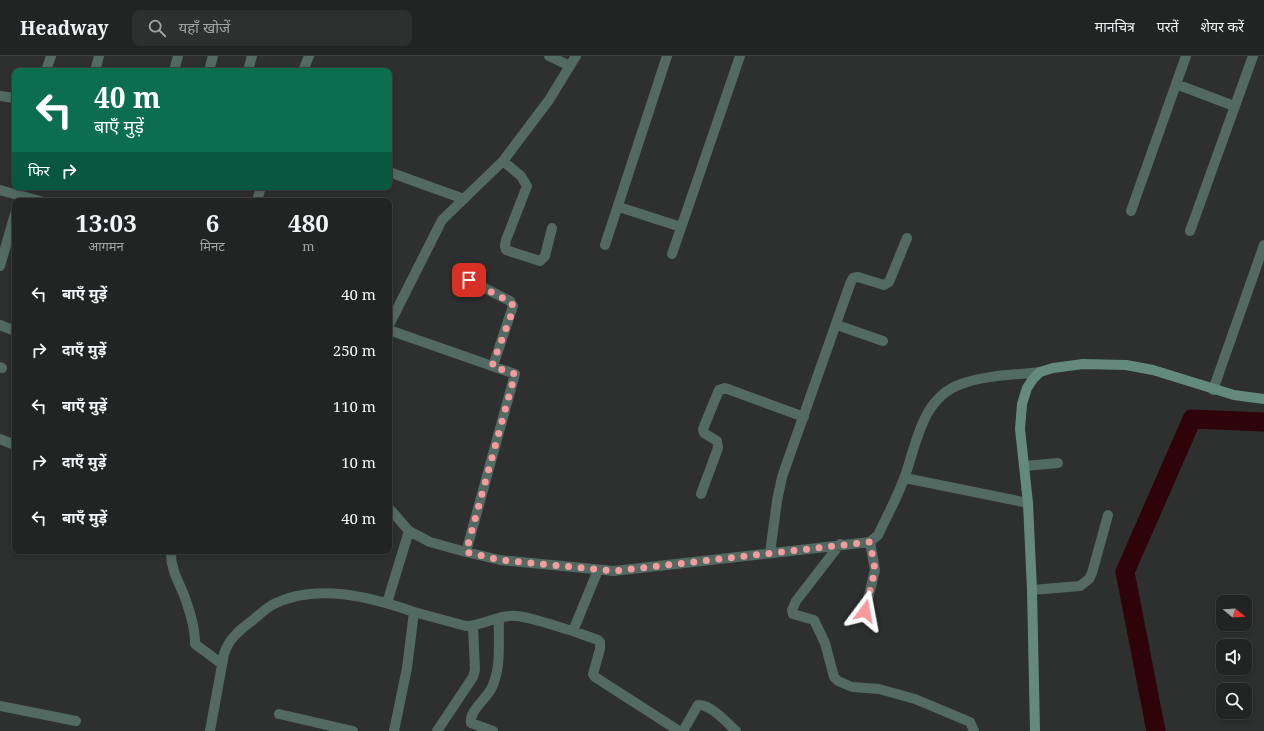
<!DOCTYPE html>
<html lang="hi">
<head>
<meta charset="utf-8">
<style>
	:root { --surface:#222423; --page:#2e3030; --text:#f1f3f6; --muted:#a2a4a6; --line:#3f4141 }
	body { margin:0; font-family:"Noto Serif","Noto Sans Devanagari",serif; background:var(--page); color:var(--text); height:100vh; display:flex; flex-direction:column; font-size:15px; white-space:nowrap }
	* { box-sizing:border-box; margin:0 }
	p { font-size:13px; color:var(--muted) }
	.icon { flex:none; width:22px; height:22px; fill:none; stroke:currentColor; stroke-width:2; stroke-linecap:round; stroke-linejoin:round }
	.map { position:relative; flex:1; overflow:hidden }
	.side { position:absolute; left:12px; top:142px; width:380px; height:356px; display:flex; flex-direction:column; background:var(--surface); border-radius:8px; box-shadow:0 2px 6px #0003,0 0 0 1px var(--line) }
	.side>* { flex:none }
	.hud { position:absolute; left:12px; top:12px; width:380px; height:122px; border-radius:8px; box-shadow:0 2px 6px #0003,0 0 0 1px var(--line); background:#0b6e4f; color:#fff; overflow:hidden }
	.needle { width:26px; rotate:108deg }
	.buttons { position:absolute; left:1216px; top:539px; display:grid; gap:8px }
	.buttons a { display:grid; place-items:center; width:36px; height:36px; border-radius:8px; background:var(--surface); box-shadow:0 2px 6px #0003,0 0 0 1px var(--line); font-size:20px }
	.pin { position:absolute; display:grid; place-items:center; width:34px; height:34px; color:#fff; margin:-17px; border-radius:8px; box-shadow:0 2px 6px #0006 }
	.me { position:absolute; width:44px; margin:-22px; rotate:13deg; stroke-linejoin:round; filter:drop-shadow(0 0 3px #0008) }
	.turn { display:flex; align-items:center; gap:14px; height:84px; padding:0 16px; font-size:18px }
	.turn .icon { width:52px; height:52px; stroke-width:2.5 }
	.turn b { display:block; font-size:28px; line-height:34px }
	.then { display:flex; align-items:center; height:38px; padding:0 16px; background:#0003; gap:8px; font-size:15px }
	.eta { display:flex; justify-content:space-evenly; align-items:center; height:68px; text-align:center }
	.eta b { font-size:24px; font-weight:700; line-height:28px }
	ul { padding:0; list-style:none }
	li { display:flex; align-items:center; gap:12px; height:56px; padding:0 16px }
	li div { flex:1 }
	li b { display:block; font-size:15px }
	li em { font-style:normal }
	header { display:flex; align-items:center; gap:24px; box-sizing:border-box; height:56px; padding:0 20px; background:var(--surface); border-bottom:1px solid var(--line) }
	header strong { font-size:19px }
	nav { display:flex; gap:22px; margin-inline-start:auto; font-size:14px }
	.search { width:280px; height:36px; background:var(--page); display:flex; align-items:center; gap:10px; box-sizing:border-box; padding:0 14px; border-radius:8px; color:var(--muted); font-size:15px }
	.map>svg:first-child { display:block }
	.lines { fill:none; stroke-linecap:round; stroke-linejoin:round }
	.river { stroke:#2e0309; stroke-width:19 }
	.street { stroke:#526a61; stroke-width:10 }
	.secondary { stroke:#638a7d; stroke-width:10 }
	.route { stroke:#f59b9d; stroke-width:7; stroke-dasharray:0 12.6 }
</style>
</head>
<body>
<header>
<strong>Headway</strong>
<div class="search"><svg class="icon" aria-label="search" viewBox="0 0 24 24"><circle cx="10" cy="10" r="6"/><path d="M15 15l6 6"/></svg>यहाँ खोजें</div>
<nav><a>मानचित्र</a><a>परतें</a><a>शेयर करें</a></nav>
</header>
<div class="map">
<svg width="1264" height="675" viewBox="0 0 1264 675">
	<rect width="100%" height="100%" fill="#2d302f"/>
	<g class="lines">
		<path class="river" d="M1156,675L1125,516L1192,363L1264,366"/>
		<path class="street" d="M549,0L570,10
			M249,11L252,0
			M46,15L51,0
			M95,15L99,0
			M174,15L178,0
			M209,15L213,0
			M303,15L309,0
			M1176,28L1234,50
			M0,40L15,42
			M503,105L521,120L527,130L506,184L505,190L506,194L540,205L545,200L552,172
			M389,116L464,143
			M0,134L40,145
			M257,145L261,131
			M619,151L681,171
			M1131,155L1186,0
			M1190,175L1253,0
			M605,189L667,0
			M672,198L740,0
			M0,210L15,158
			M469,224L510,245L513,250L493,310
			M0,269L15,275
			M389,269L442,164L503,105L549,44L576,0
			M837,269L883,285
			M389,274L515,318L466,496
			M0,311L2,312
			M1213,334L1264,189
			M0,383L15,389
			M1025,410L1058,407
			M905,422L1028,447
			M701,438L718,392L717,385L704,377L703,373L719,334L725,332L804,361
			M389,452L409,475L430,486L466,496L500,504L614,515L870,486L878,479C887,460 898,440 905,420C917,386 922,342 961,328C986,319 1015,319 1040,316
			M840,488L796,545L792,554L793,558L814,564L825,587L834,621L838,625L852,631L879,633L915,643L970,666L974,675
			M171,495C170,511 178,525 184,539C190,556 195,571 195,588L222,608
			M770,497L777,445L782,421L850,228L853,222L858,221L884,229L889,226L907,182
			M1032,534L1080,530L1089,523L1092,517L1108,459
			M387,547L409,475
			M865,555L875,514L870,486
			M414,556L466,570C481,570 494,561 509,560C524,558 557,571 573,575L598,514
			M573,575L598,584L600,586V593L593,618L595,621L679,675
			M0,650L76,665
			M279,658L353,675
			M210,675L224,598C229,582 240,574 253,564C259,559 265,553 272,549C315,526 371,541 414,556L407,612L394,675
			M437,675L473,621L475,614L473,570
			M493,675L471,667C469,655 486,643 491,633C502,613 498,584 499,562
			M683,675L698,649C711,648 727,667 736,675"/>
		<path class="secondary" d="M1035,675L1032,534L1028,447L1020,373L1022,348L1027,332L1033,323L1040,316L1053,312L1083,308L1126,309L1153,314L1234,339L1264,343"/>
	</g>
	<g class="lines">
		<path class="route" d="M469,224L512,247L513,254L492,310L515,318L466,496L500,504L614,515L870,486L875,514L865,555"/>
	</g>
</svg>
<div class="buttons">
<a><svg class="needle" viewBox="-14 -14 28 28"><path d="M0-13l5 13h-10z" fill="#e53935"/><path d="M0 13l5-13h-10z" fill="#a2a4a6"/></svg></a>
<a><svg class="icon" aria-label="sound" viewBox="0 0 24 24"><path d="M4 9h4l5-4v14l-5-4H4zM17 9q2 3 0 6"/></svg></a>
<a><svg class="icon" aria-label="search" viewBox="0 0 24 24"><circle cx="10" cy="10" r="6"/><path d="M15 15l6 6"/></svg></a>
</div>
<div class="pin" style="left:469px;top:224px;background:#d93025"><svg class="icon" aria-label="arrive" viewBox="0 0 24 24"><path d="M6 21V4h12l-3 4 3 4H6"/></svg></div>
<svg class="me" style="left:865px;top:555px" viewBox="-20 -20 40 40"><path d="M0-17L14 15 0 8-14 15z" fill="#f59b9d" stroke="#fff" stroke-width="4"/></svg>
<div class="hud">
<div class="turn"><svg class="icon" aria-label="left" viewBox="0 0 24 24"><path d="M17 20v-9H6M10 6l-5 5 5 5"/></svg><div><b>40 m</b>बाएँ मुड़ें</div></div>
<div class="then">फिर<svg class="icon" aria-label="right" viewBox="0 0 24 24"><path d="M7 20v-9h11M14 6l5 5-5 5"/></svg></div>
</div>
<section class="side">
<div class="eta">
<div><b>13:03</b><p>आगमन</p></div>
<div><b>6</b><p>मिनट</p></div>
<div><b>480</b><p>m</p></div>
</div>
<ul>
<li><svg class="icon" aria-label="left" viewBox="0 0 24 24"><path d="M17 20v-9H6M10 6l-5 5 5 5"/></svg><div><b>बाएँ मुड़ें</b></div><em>40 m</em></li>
<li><svg class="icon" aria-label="right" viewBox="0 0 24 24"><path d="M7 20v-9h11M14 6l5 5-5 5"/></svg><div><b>दाएँ मुड़ें</b></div><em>250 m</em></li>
<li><svg class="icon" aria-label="left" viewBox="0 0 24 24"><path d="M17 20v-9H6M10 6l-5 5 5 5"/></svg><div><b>बाएँ मुड़ें</b></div><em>110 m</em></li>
<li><svg class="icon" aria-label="right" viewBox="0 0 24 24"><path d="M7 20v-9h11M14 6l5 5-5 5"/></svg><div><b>दाएँ मुड़ें</b></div><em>10 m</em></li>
<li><svg class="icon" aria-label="left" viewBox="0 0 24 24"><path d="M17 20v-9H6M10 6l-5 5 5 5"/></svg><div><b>बाएँ मुड़ें</b></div><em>40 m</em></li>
</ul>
</section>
</div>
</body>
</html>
